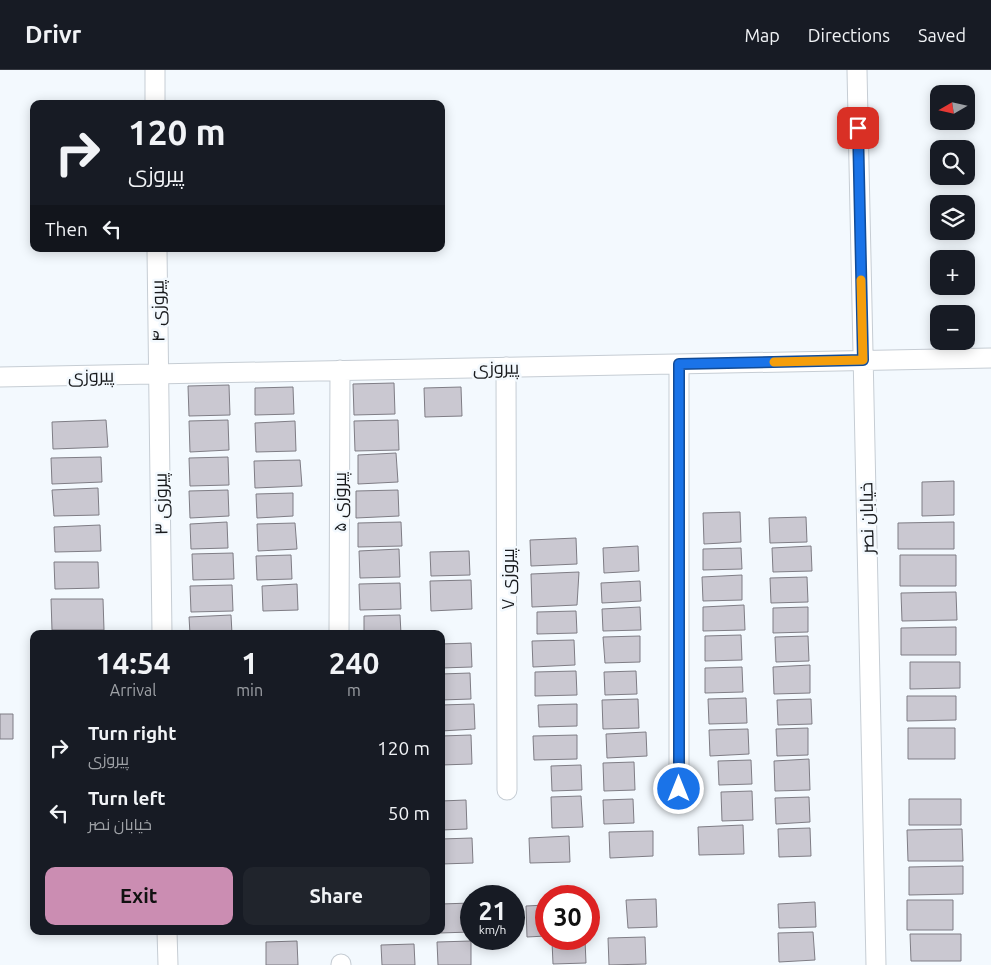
<!DOCTYPE html>
<html lang="en">
<head>
<meta charset="utf-8">
<style>
	:root { --surface:#171b24; --page:#20242c; --text:#f1f3f6; --muted:#9ea1a6; --line:#363941; --accent:#cb8db2 }
	body { margin:0; font-family:Ubuntu,Cairo,sans-serif; background:var(--page); color:var(--text); height:100vh; display:flex; flex-direction:column; font-size:19px; white-space:nowrap }
	* { box-sizing:border-box; margin:0 }
	p { font-size:16px; color:var(--muted) }
	.icon { flex:none; width:28px; height:28px; fill:none; stroke:currentColor; stroke-width:2; stroke-linecap:round; stroke-linejoin:round }
	.map { position:relative; flex:1; overflow:hidden }
	.panel { position:absolute; left:30px; top:560px; width:415px; height:305px; display:flex; flex-direction:column; background:var(--surface); border-radius:10px; box-shadow:0 2px 12px #0003 }
	.panel>* { flex:none }
	.banner { position:absolute; left:30px; top:30px; width:415px; height:152px; border-radius:10px; box-shadow:0 2px 12px #0003; background:#171b24; color:var(--text); overflow:hidden }
	.needle { width:32px; rotate:261deg }
	.fabs { position:absolute; left:930px; top:15px; display:grid; gap:10px }
	.fabs a { display:grid; place-items:center; width:45px; height:45px; border-radius:10px; background:var(--surface); box-shadow:0 2px 12px #0003; font-size:25px }
	.speed { position:absolute; left:460px; top:815px; display:flex; gap:10px; font-size:25px; font-weight:700; text-align:center }
	.speed>* { display:grid; place-content:center; width:65px; height:65px; border-radius:50%; background:var(--surface); box-shadow:0 2px 12px #0003; line-height:1 }
	.speed small { font-size:12px; font-weight:400 }
	.speed .limit { border:8px solid #d22; background:#fff; color:#111 }
	.pin { position:absolute; display:grid; place-items:center; width:42px; height:42px; color:#fff; margin:-21px; border-radius:10px; box-shadow:0 2px 8px #0006 }
	.me { position:absolute; width:55px; margin:-28px; rotate:0deg; stroke-linejoin:round; filter:drop-shadow(0 0 4px #0008) }
	.turn { display:flex; align-items:center; gap:18px; height:105px; padding:0 15px; font-size:22px }
	.turn .icon { width:65px; height:65px; stroke-width:2.5 }
	.turn b { display:block; font-size:35px; line-height:42px }
	.then { display:flex; align-items:center; height:48px; padding:0 15px; background:#0003; gap:10px; font-size:19px }
	.eta { display:flex; justify-content:space-evenly; align-items:center; height:85px; text-align:center }
	.eta b { font-size:30px; font-weight:700; line-height:35px }
	.action { display:flex; gap:10px; margin-top:auto; padding:10px 15px }
	.action a { flex:1; height:58px; border-radius:10px; background:var(--accent); color:#111; font-size:20px; font-weight:700; line-height:58px; text-align:center }
	.action a+a { background:var(--page); color:var(--text) }
	ul { padding:0; list-style:none }
	li { display:flex; align-items:center; gap:15px; height:65px; padding:0 15px }
	li div { flex:1 }
	li b { display:block; font-size:19px }
	li em { font-style:normal }
	header { display:flex; align-items:center; gap:30px; box-sizing:border-box; height:70px; padding:0 25px; background:var(--surface); border-bottom:1px solid var(--line) }
	header strong { font-size:24px }
	nav { display:flex; gap:28px; margin-inline-start:auto; font-size:18px }
	.map>svg:first-child { display:block }
	.building { fill:#cac8d1; stroke:#7f7d85 }
	.lines { fill:none; stroke-linecap:round; stroke-linejoin:round }
	.street-casing { stroke:#c6cdd4; stroke-width:21 }
	.street { stroke:#fff; stroke-width:19 }
	.route-casing { stroke:#114b97; stroke-width:12 }
	.route { stroke:#1a73e8; stroke-width:9 }
	.slow { stroke:#f59e0b; stroke-width:9 }
	.labels { text-anchor:middle; dominant-baseline:central; stroke-width:5; stroke-linejoin:round; paint-order:stroke }
	.street-label { font-size:18px; fill:#181a1d; stroke:#f3f9fe }
</style>
</head>
<body>
<header>
<strong>Drivr</strong>
<nav><a>Map</a><a>Directions</a><a>Saved</a></nav>
</header>
<div class="map">
<svg width="991" height="895" viewBox="0 0 991 895">
	<rect width="100%" height="100%" fill="#f3f9fe"/>
	<path class="building" d="M394,313L395,344L354,345L353,314Z
		M229,315L230,345L189,346L188,316Z
		M293,317L294,344L255,345V318Z
		M461,317L462,346L425,347L424,318Z
		M106,350L108,377L53,379L52,352Z
		M228,350L229,380L190,382L189,351Z
		M398,350L399,380L355,381L354,351Z
		M295,351L296,381L256,382L255,353Z
		M396,383L398,412L358,414V385Z
		M101,387L102,412L52,414L51,388Z
		M228,387L229,415L190,416L189,388Z
		M300,390L302,416L255,418L254,391Z
		M954,411V445L922,446V412Z
		M98,418L99,445L54,446L52,420Z
		M228,420L229,446L190,448L189,421Z
		M398,420L399,446L356,448V421Z
		M293,423V446L257,448L256,424Z
		M740,442L741,472L704,474L703,443Z
		M806,447L807,472L770,473L769,448Z
		M227,452L228,478L191,479L190,454Z
		M401,452L402,476L358,477V453Z
		M954,452V479H898V453Z
		M295,453L297,479L258,481L257,454Z
		M100,455L101,481L55,482L54,457Z
		M576,468L577,494L531,496L530,470Z
		M638,476L639,501L604,503L603,478Z
		M811,476L812,501L773,502L772,478Z
		M741,478L742,499L703,500V479Z
		M399,479L400,507L360,508L359,481Z
		M469,481L470,505L431,506L430,482Z
		M233,483L234,509L193,510L192,484Z
		M291,485L292,509L257,510L256,486Z
		M900,485H956V516H900Z
		M54,492H98L99,518L55,519Z
		M579,502L577,535L532,537L531,504Z
		M742,505V530L703,531L702,507Z
		M807,507L808,532L771,533L770,508Z
		M471,510L472,539L431,541L430,511Z
		M640,511L641,531L602,533L601,513Z
		M400,513L401,539L360,540L359,514Z
		M297,514L298,540L263,541L262,516Z
		M232,515L233,541L191,542L190,516Z
		M956,522L957,550L902,551L901,523Z
		M51,529H103L104,560H52Z
		M744,535L745,560L703,561V537Z
		M640,537L641,560L603,561L602,539Z
		M808,537V562L773,563V538Z
		M576,541L577,563L537,564V542Z
		M231,545L232,564H190L189,547Z
		M400,545L401,564H364V546Z
		M956,557V585H901V558Z
		M741,565L742,590L705,591V566Z
		M640,566V592L605,593L603,567Z
		M808,566L809,591L776,592L775,567Z
		M574,570L575,595L533,597L532,571Z
		M471,573L472,597L441,598V574Z
		M910,592H960V618L910,619Z
		M810,595V623L774,624L773,597Z
		M742,597L743,622L705,623V598Z
		M576,601L577,625L535,626V602Z
		M636,601L637,624L605,625L604,602Z
		M470,603L471,629L441,630V604Z
		M907,626H956V650L907,651Z
		M746,628L747,653L709,654L708,629Z
		M638,629L639,658L603,659L602,630Z
		M811,629L812,654L778,655L777,630Z
		M474,634L475,659L441,661V635Z
		M577,634V656L539,657L538,635Z
		M0,644H13V669H0Z
		M808,658V685L777,686L776,659Z
		M908,658H955V689H908Z
		M748,659L749,684L710,686L709,660Z
		M646,662L647,686L607,688L606,664Z
		M471,665L472,694L441,695V666Z
		M577,665V689L534,690L533,666Z
		M809,689L810,720L775,721L774,691Z
		M751,690L752,714L719,715L718,691Z
		M634,692L635,720L604,721L603,693Z
		M581,695L582,720L552,721L551,696Z
		M752,721L753,750L722,751L721,722Z
		M581,726L583,757L552,758L551,727Z
		M809,727L810,752L776,754L775,728Z
		M633,729L634,753L604,754L603,730Z
		M909,729H961V755H909Z
		M466,730L467,759L441,760V731Z
		M743,755L744,784L699,785L698,757Z
		M810,758L811,786L779,787L778,759Z
		M962,759L963,791H908L907,760Z
		M653,761V786L610,788L609,762Z
		M569,766L570,792L530,793L529,768Z
		M472,768L473,793L441,794V769Z
		M963,796V824L909,825V797Z
		M656,829L657,857L628,858L626,830Z
		M907,830H953V860H907Z
		M815,832L816,857L779,858L778,834Z
		M471,833V862L439,863V861H441V834Z
		M546,835V866L527,867L526,836Z
		M357,861H401V862L357,864Z
		M813,862L815,890L779,892L778,863Z
		M910,864H961V891H911Z
		M645,867L646,894L609,895L608,868Z
		M585,870L586,893L553,894L552,871Z
		M297,871L298,895H266V872Z
		M471,871V895H438L437,872Z
		M414,874L415,895H382L381,875Z"/>
	<g class="lines">
		<defs>
			<path id="street" d="M155,0V34
				M857,0L876,895
				M157,179L162,564
				M679,294V719
				M506,297L507,720
				M0,307L991,288
				M339,564L340,300
				M167,861L168,895
				M341,894V895"/>
		</defs>
		<use href="#street" class="street-casing"/>
		<use href="#street" class="street"/>
	</g>
	<g class="lines">
		<defs>
			<path id="route" d="M679,719V294L863,290L858,58"/>
		</defs>
		<use href="#route" class="route-casing"/>
		<use href="#route" class="route"/>
		<path class="slow" d="M774,292L863,290L861,210"/>
	</g>
	<g class="labels">
		<g class="street-label">
			<text transform="translate(157 241) rotate(-91)">پیروزی ۴</text>
			<text transform="translate(496 297) rotate(-1)">پیروزی</text>
			<text transform="translate(91 305) rotate(-1)">پیروزی</text>
			<text transform="translate(339 432) rotate(-90)">پیروزی ۵</text>
			<text transform="translate(160 434) rotate(-91)">پیروزی ۳</text>
			<text transform="translate(866 448) rotate(-91)">خیابان نصر</text>
			<text transform="translate(507 509) rotate(-90)">پیروزی ۷</text>
		</g>
	</g>
</svg>
<div class="fabs">
<a><svg class="needle" viewBox="-14 -14 28 28"><path d="M0-13l5 13h-10z" fill="#e53935"/><path d="M0 13l5-13h-10z" fill="#9ea1a6"/></svg></a>
<a><svg class="icon" aria-label="search" viewBox="0 0 24 24"><circle cx="10" cy="10" r="6"/><path d="M15 15l6 6"/></svg></a>
<a><svg class="icon" aria-label="layers" viewBox="0 0 24 24"><path d="M12 4l9 5-9 5-9-5zM3 14l9 5 9-5"/></svg></a>
<a>+</a>
<a>−</a>
</div>
<div class="speed"><div>21<small>km/h</small></div><div class="limit">30</div></div>
<div class="pin" style="left:858px;top:58px;background:#d93025"><svg class="icon" aria-label="arrive" viewBox="0 0 24 24"><path d="M6 21V4h12l-3 4 3 4H6"/></svg></div>
<svg class="me" style="left:679px;top:719px" viewBox="-20 -20 40 40"><circle r="17" fill="#1a73e8" stroke="#fff" stroke-width="3"/><path d="M0-11L8 9 0 5-8 9z" fill="#fff"/></svg>
<div class="banner">
<div class="turn"><svg class="icon" aria-label="right" viewBox="0 0 24 24"><path d="M7 20v-9h11M14 6l5 5-5 5"/></svg><div><b>120 m</b>پیروزی</div></div>
<div class="then">Then<svg class="icon" aria-label="left" viewBox="0 0 24 24"><path d="M17 20v-9H6M10 6l-5 5 5 5"/></svg></div>
</div>
<section class="panel">
<div class="eta">
<div><b>14:54</b><p>Arrival</p></div>
<div><b>1</b><p>min</p></div>
<div><b>240</b><p>m</p></div>
</div>
<ul>
<li><svg class="icon" aria-label="right" viewBox="0 0 24 24"><path d="M7 20v-9h11M14 6l5 5-5 5"/></svg><div><b>Turn right</b><p>پیروزی</p></div><em>120 m</em></li>
<li><svg class="icon" aria-label="left" viewBox="0 0 24 24"><path d="M17 20v-9H6M10 6l-5 5 5 5"/></svg><div><b>Turn left</b><p>خیابان نصر</p></div><em>50 m</em></li>
</ul>
<div class="action"><a>Exit</a><a>Share</a></div>
</section>
</div>
</body>
</html>
